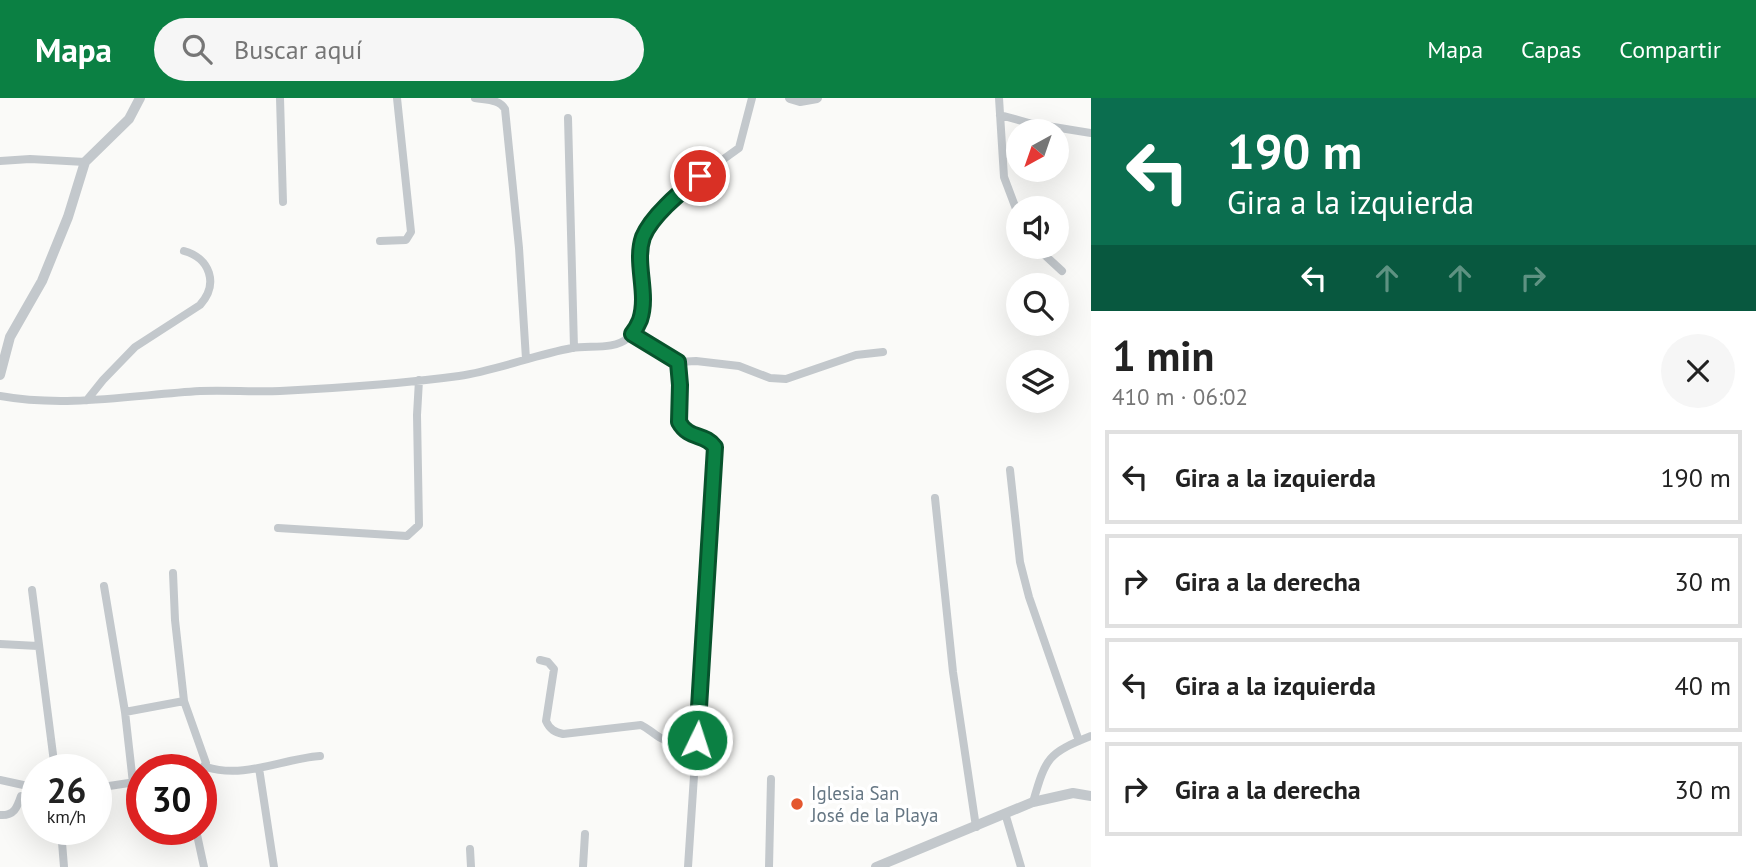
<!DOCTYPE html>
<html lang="es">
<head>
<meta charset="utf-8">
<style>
	:root { --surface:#fff; --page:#f6f6f6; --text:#222; --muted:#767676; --line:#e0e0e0; --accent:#0b8043 }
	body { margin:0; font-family:"PT Sans",sans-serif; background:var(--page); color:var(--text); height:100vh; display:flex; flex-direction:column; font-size:26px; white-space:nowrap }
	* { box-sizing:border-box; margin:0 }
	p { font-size:23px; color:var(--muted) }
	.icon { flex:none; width:38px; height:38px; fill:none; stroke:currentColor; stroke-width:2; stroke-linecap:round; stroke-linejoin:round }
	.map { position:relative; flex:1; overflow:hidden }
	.panel { display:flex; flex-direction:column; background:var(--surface); width:665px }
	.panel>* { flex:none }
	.guide { background:#0b6e4f; color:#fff; overflow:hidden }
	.needle { width:46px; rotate:220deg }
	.fabs { position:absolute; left:1006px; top:21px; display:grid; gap:14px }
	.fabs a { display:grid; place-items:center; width:63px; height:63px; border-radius:50%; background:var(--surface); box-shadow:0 7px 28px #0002; font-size:35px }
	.speed { position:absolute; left:21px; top:656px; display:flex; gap:14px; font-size:35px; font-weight:700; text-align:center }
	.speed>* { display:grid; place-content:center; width:91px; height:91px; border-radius:50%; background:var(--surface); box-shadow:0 7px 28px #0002; line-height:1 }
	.speed small { font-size:18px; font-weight:400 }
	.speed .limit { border:10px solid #d22; background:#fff; color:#111 }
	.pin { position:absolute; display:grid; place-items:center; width:60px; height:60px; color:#fff; margin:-30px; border:4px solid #fff; border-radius:50%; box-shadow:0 2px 7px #0007 }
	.me { position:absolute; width:77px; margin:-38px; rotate:4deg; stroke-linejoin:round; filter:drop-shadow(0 0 5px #0008) }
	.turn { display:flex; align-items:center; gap:24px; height:147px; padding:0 21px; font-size:32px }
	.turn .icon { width:91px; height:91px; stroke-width:2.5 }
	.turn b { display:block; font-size:49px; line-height:60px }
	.lanes { display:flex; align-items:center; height:66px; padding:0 21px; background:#0003; justify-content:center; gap:35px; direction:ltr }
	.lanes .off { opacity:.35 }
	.round { display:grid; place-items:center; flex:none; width:74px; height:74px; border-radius:37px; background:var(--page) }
	.head { display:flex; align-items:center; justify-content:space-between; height:119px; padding:0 21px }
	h1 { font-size:42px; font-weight:600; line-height:52px }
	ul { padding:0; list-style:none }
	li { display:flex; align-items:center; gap:21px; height:94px; margin:0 14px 10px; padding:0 7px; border:4px solid var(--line); border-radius:0px }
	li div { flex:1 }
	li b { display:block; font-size:26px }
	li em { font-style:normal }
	header { display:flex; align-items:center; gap:42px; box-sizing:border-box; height:98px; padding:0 35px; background:var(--accent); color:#fff }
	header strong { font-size:33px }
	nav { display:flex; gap:38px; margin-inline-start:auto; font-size:24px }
	.search { width:490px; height:63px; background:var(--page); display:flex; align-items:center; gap:18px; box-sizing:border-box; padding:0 24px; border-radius:38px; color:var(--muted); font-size:26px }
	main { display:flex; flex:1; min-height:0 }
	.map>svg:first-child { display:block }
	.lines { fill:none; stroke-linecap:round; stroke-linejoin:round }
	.minor { stroke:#c3c8cc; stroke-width:8 }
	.tertiary { stroke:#c3c8cc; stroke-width:10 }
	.route-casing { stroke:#07532c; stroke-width:18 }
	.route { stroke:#0b8043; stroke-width:12 }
	.poi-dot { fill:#e4572e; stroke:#fff; stroke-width:2.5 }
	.labels { text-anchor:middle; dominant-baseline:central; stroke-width:7; stroke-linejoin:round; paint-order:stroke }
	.poi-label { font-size:19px; fill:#657683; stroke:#fff; text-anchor:start }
</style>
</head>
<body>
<header>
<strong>Mapa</strong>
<div class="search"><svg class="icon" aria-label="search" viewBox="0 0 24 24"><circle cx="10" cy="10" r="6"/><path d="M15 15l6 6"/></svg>Buscar aquí</div>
<nav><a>Mapa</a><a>Capas</a><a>Compartir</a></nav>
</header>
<main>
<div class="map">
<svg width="1091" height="769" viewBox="0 0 1091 769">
	<rect width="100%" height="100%" fill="#fafaf8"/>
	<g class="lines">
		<path class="minor" d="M280,0L283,104
			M475,0C486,2 499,1 505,11L519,150L526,261
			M999,0L1004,79L1018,116
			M1000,17L1029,25L1091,35
			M568,20L574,250
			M0,63L30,61L85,64
			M380,143L406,142L411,134L397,0
			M1036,149L1062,173
			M632,236L678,264L696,263L739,268L770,280L786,281L856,257L883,254
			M678,264L680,273L679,324C690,344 713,334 715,358L688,769
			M0,298C66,310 134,297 200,293C227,292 253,294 280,293C339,290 400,286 459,278C498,272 534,257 572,250C590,247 614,252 628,240C649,222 641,173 641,148L644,137L650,128L665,110L700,78L739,50L752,0
			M87,302L103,282L135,249L200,207C219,186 210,160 184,153
			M1010,372L1020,464L1029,499L1079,643
			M935,400L953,574L976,729
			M278,430L407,438L419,427L417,317L419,282
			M173,475L175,522L184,603L206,665L202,671L195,672
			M104,488L125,614L133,685
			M32,492L55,672
			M0,546L38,548
			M540,562L548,564L554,571L546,623C550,632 555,634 563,636L641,627C647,630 650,633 656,637C669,647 682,644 697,642
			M125,614L184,603
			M206,669C245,681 281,661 320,658
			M259,670L274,769
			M0,682L37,690
			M96,690L142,683
			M1033,704C1046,659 1048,655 1091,638
			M1005,715L1021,769
			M0,717C14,718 17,710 21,698
			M61,732L64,769
			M196,732L204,769
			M470,751L471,769
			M583,769L585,736
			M769,769L771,681"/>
		<path class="tertiary" d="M790,0L800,3L817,0
			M0,277L10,239L42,183L68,119L85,64L129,21L140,0
			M876,769L1033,704L1073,695L1091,698"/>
	</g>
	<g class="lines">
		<defs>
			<path id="route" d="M697,642L715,349C705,335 689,342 679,324L680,287L678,264L632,236C635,232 638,227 640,222C649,195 634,165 643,139C652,117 682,93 700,78"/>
		</defs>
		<use href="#route" class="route-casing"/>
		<use href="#route" class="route"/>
	</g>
	<circle class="poi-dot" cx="797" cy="706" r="7"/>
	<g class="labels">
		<g class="poi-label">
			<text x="811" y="695">Iglesia San<tspan x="811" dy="22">José de la Playa</tspan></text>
		</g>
	</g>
</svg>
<div class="fabs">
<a><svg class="needle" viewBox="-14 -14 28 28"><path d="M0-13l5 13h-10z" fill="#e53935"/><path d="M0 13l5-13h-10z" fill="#767676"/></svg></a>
<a><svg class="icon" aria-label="sound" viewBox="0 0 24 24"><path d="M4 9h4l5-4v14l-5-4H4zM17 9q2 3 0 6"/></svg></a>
<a><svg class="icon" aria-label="search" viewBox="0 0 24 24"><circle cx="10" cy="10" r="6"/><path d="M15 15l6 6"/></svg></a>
<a><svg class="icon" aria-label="layers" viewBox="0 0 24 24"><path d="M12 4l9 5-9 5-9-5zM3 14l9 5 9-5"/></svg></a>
</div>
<div class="speed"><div>26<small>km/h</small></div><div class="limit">30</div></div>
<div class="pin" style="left:700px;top:78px;background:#d93025"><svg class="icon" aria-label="arrive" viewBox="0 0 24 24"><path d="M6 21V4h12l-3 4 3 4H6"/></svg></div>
<svg class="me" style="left:697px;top:642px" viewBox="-20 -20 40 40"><circle r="17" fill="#0b8043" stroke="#fff" stroke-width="3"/><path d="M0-11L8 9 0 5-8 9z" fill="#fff"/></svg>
</div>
<section class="panel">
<div class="guide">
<div class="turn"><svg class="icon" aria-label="left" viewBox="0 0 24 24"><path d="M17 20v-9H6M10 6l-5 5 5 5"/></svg><div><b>190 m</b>Gira a la izquierda</div></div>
<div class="lanes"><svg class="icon" aria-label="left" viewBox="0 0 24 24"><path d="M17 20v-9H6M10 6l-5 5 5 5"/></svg><svg class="icon off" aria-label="ahead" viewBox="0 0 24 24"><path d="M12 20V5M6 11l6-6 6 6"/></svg><svg class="icon off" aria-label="ahead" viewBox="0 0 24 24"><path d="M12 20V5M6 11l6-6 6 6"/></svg><svg class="icon off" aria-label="right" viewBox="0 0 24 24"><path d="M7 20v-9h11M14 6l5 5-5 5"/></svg></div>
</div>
<div class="head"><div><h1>1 min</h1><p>410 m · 06:02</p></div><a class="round"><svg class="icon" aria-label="close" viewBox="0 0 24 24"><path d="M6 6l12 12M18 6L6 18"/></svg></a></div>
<ul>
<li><svg class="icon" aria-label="left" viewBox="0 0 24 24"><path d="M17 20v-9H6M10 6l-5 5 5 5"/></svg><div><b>Gira a la izquierda</b></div><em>190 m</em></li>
<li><svg class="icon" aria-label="right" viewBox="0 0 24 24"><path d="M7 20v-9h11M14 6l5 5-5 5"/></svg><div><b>Gira a la derecha</b></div><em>30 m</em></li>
<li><svg class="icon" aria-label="left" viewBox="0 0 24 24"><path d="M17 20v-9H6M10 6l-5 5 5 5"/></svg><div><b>Gira a la izquierda</b></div><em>40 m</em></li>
<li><svg class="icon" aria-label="right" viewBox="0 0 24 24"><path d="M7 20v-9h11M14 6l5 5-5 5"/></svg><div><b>Gira a la derecha</b></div><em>30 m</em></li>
</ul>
</section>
</main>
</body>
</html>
